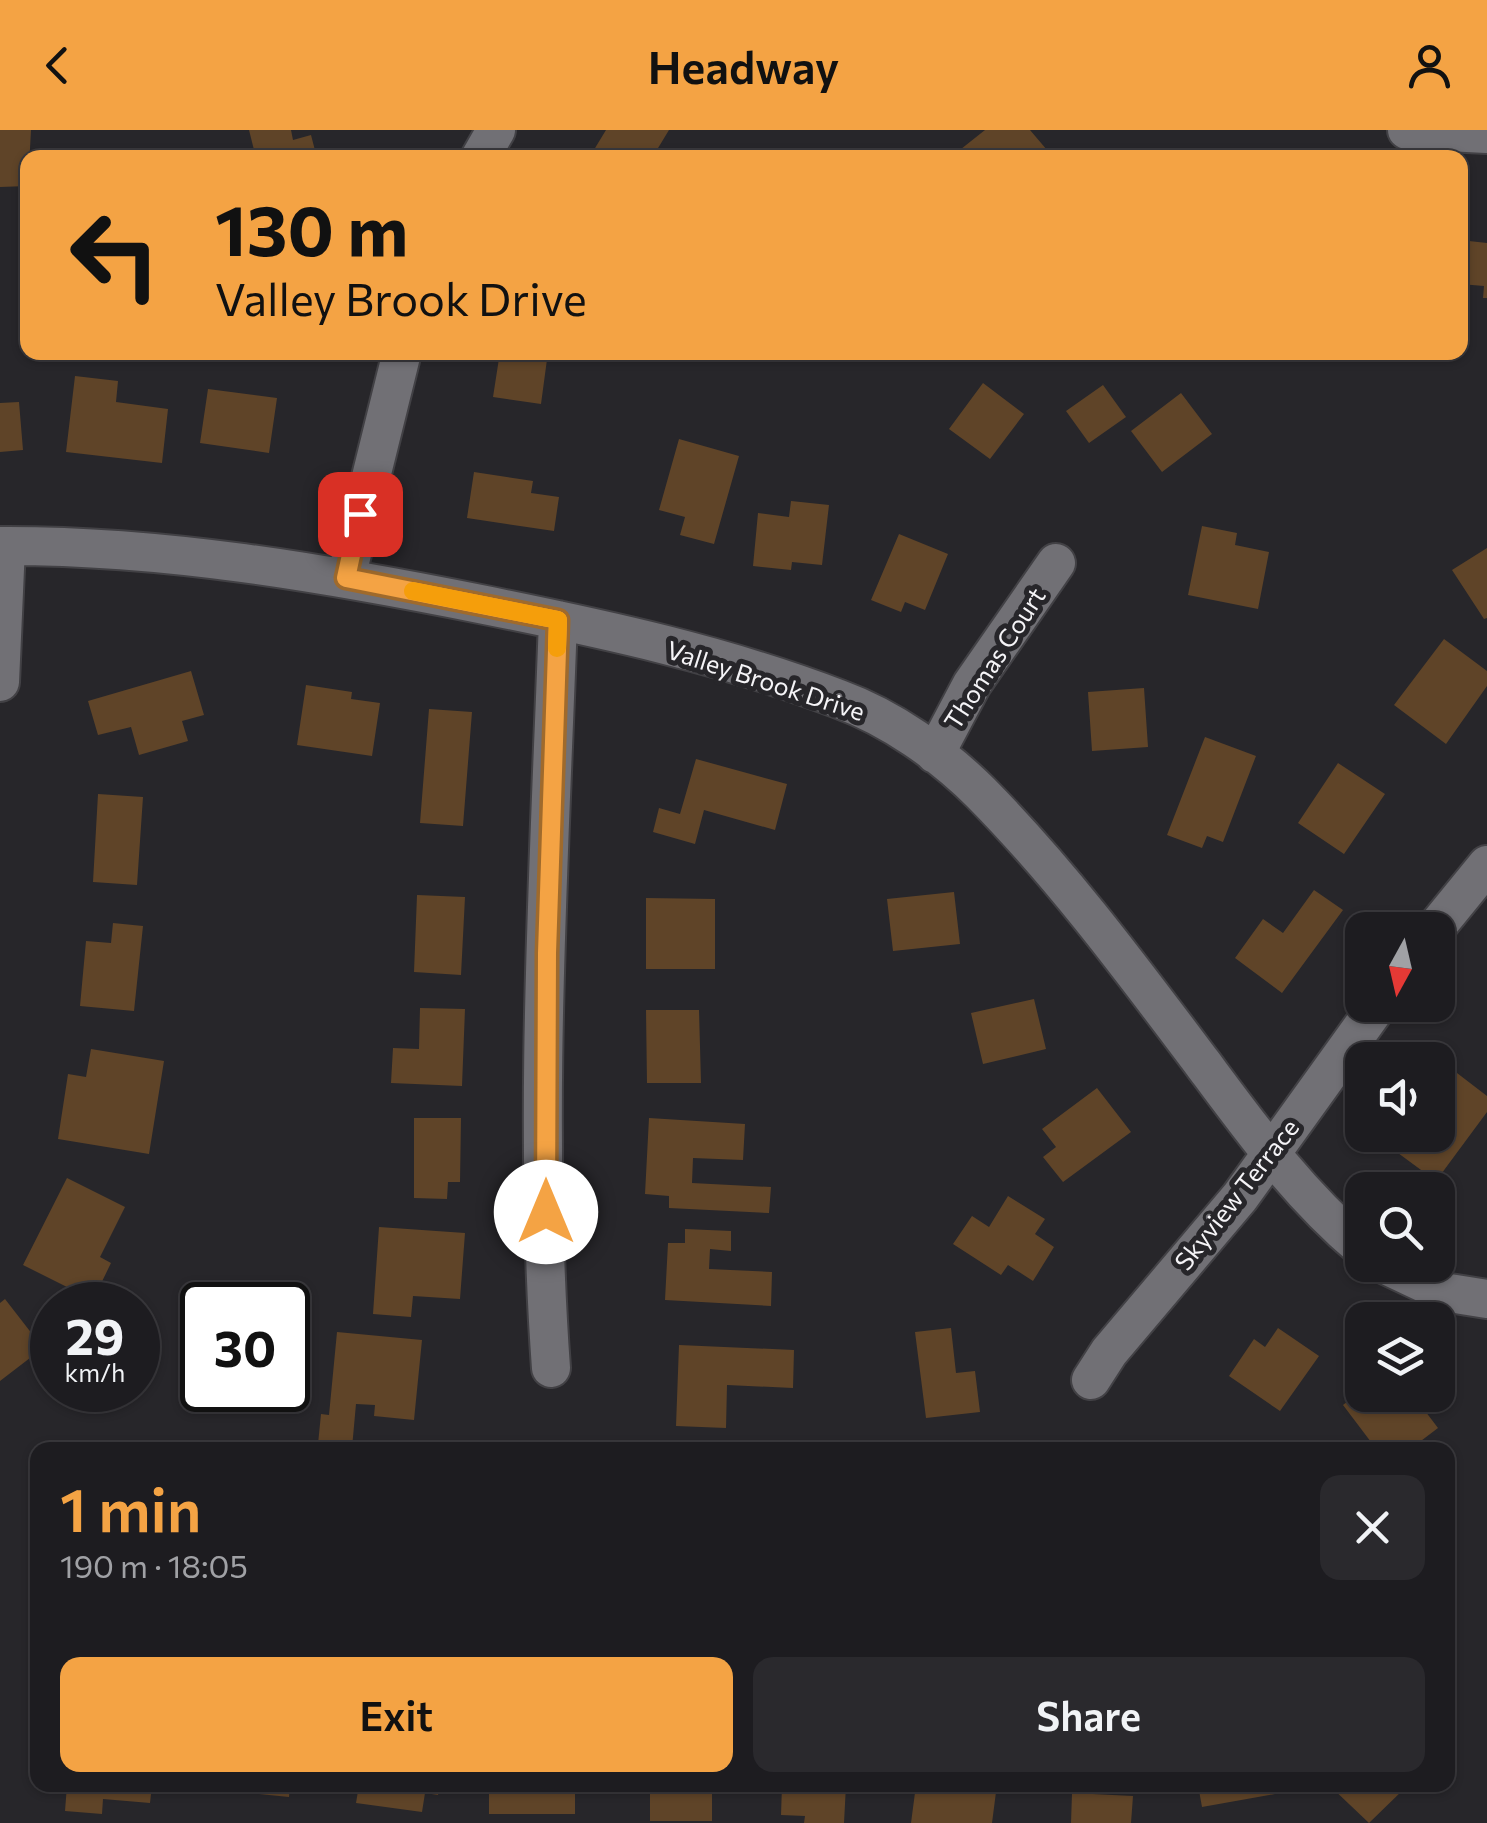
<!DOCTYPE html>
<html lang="en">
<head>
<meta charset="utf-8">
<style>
	:root { --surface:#1d1c20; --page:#2a292d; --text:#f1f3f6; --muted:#a0a1a5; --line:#3b3a3e; --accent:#f4a344 }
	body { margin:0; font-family:Commissioner,sans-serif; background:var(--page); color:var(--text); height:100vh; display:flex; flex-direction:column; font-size:38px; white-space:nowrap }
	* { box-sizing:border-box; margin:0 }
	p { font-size:32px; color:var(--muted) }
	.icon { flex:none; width:55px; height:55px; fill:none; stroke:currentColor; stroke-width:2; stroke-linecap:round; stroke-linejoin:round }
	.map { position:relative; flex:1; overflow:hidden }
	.details { position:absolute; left:30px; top:1312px; width:1425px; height:350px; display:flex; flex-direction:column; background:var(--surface); border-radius:20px; box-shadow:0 2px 8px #0004,0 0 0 2px var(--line) }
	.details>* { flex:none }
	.banner { position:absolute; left:20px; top:20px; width:1448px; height:210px; border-radius:20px; box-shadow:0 2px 8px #0004,0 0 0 2px var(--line); background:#f4a344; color:#111; overflow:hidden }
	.needle { width:65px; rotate:188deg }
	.controls { position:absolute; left:1345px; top:782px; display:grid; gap:20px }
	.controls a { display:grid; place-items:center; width:110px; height:110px; border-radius:20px; background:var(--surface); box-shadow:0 2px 8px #0004,0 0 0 2px var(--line); font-size:50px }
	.speed { position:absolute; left:30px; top:1152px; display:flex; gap:20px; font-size:50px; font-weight:700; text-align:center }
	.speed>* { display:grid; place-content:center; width:130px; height:130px; border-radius:50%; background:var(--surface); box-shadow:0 2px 8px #0004,0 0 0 2px var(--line); line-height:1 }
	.speed small { font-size:25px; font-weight:400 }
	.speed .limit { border:5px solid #111; border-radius:15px; background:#fff; color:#111 }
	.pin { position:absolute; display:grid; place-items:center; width:85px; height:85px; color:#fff; margin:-42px; border-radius:20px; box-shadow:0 5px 15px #0006 }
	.me { position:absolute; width:110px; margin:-55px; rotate:0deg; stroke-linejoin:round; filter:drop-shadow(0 0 8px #0008) }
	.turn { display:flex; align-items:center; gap:35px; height:210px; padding:0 30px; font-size:45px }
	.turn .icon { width:130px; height:130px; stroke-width:2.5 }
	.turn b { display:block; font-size:70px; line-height:85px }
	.round { display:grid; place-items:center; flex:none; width:105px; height:105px; border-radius:20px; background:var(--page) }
	.head { display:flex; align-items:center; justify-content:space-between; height:170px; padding:0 30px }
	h1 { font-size:60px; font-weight:600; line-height:75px; color:var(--accent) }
	.action { display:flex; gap:20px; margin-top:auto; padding:20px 30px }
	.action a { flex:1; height:115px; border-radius:20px; background:var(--accent); color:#111; font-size:40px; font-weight:600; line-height:115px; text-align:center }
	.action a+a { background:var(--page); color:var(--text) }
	header { display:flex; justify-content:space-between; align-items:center; height:130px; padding:0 30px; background:var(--accent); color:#111; font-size:45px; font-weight:600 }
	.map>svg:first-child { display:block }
	.building { fill:#5f4428 }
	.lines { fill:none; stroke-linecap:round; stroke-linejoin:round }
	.minor-casing { stroke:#424145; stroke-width:42 }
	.minor { stroke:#717075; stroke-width:38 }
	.route-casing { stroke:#9f6a2c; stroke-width:25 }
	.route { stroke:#f4a344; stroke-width:18 }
	.slow { stroke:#f59e0b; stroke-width:18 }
	.labels { text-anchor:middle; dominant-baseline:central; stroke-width:10; stroke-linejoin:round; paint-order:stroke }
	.street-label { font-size:25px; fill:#f5f4f7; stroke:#27262a }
</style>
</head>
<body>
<header><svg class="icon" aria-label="back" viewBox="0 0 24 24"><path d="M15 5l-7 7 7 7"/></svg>Headway<svg class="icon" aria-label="person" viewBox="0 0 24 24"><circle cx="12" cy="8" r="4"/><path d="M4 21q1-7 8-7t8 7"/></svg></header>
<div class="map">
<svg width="1487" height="1693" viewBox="0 0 1487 1693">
	<rect width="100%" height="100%" fill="#27262a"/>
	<path class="building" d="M0,0H31L28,56L0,57Z
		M249,0H291L293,10L311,5L317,28H256Z
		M606,0H669L652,28H589Z
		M985,0H1030L1047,20L1038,28H959L956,23Z
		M1460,110L1487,113V168H1483L1484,156L1460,154Z
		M500,222H548L541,274L493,267Z
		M75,246L118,251L116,272L168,279L162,333L66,322Z
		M983,253L1024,284L990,329L949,299Z
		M1103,255L1126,287L1089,313L1066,281Z
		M208,259L277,268L269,323L200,313Z
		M1181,263L1212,304L1162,342L1131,301Z
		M19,272L23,320L0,322V273Z
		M679,309L739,326L714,414L680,405L685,387L659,380Z
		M474,342L533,351L531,363L559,367L554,401L467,388Z
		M791,371L829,375L822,435L792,432L791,440L753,436L758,383L789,387Z
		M1202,396L1237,403L1235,415L1269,422L1258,479L1188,465Z
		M899,404L948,424L925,480L905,472L901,482L871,470Z
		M1487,418V488L1484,489L1452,440Z
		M1444,509L1487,541V556L1446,614L1394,575Z
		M191,541L204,585L182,591L188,611L139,625L131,597L98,605L88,571Z
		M306,555L352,562L351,569L380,573L372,626L297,615Z
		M1144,558L1148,617L1092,621L1088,562Z
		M429,579L472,582L463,696L420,693Z
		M1205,607L1256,626L1223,712L1207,706L1202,718L1167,705Z
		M696,629L787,654L775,700L704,680L695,714L653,702L659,678L680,684Z
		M1338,633L1385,664L1344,724L1298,693Z
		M98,664L143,667L137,755L93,752Z
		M1314,760L1343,780L1282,863L1235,828L1263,789L1283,803Z
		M954,762L960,814L893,821L887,769Z
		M417,765L465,767L461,845L414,842Z
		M646,768L715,769V839H646Z
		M113,793L143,796L134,881L80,876L86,811L111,813Z
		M1034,869L1046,919L983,934L971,883Z
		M420,878L465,879L462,956L391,953L393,918L419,919Z
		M646,880H699L701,953H647Z
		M91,919L164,931L149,1024L58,1009L68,944L86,947Z
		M1457,943L1487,966V982L1436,1051L1398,1023L1411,1005H1438V969Z
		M1097,958L1131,1002L1063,1052L1043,1027L1056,1017L1042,999Z
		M414,988H461L460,1052H448L447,1069L414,1068Z
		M649,988L745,994L743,1030L693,1028L692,1053L771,1057L769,1083L669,1078V1066L645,1064Z
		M67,1048L125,1077L100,1127L111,1133L93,1170L23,1135Z
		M1008,1066L1045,1089L1035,1104L1054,1117L1033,1151L1008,1135L1001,1145L953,1114L972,1086L989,1097Z
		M379,1097L465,1103L460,1169L413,1166L411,1187L373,1184Z
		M685,1099L731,1101V1121L710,1119L709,1139L772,1142L771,1176L665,1170L668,1113H685Z
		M5,1169L43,1218L0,1251V1173Z
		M951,1198L956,1243L975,1241L980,1282L926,1288L915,1202Z
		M1278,1198L1319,1226L1280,1281L1229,1246L1254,1209L1265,1217Z
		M337,1202L422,1210L414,1290L374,1286L375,1275L356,1274L352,1318L318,1314L321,1284L329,1285Z
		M679,1215L794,1220L793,1258L727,1255L726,1298L676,1296Z
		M1362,1260V1265H1413L1438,1298L1409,1320L1398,1311L1377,1320L1343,1275Z
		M67,1655H152L150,1673L103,1669L102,1684L65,1681Z
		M228,1655H290L289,1667L228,1661Z
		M359,1655H440L438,1665L425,1663L422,1682L356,1673Z
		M489,1655H575V1684H489Z
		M650,1655H712V1691H650Z
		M782,1655H846L844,1693H804L805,1686L781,1685Z
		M916,1655L996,1662L992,1693H911Z
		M1198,1655H1274L1275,1664L1202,1677Z
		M1329,1655H1402L1405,1658L1369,1693Z
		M1072,1663L1133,1666L1131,1693H1071Z"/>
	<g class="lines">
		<defs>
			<path id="minor" d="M1407,0L1487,4
				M480,28L496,0
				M0,416C163,415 325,443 485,475C604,499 725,525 839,569C891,588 942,624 981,663C1063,746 1133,841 1203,934C1252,1000 1299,1065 1362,1118
				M346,448L402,222
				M0,552L6,416
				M935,624L972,554L1056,433
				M1434,800L1487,735
				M1386,1135L1443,1162L1487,1169
				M551,1238C533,990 549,738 558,490
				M1091,1250L1109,1222L1240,1067L1378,875"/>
		</defs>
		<use href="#minor" class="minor-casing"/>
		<use href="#minor" class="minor"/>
	</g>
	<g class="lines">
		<defs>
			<path id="route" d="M360,384L346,448L558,490L547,823L546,1082"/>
		</defs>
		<use href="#route" class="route-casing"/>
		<use href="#route" class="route"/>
		<path class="slow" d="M413,461L558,490L557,518"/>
	</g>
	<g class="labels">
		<g class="street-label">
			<text transform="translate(994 528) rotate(-57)">Thomas Court</text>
			<text transform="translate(766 550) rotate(18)">Valley Brook Drive</text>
			<text transform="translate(1236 1064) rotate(-52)">Skyview Terrace</text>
		</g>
	</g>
</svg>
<div class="controls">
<a><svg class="needle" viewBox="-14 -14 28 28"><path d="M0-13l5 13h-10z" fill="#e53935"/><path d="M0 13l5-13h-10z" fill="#a0a1a5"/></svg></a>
<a><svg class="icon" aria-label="sound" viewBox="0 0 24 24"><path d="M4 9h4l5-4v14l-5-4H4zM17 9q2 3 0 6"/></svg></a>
<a><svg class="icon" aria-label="search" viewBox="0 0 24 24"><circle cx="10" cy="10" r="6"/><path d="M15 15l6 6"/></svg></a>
<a><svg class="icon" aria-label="layers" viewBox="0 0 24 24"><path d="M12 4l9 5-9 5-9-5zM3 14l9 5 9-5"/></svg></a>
</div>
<div class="speed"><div>29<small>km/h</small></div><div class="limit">30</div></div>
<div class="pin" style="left:360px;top:384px;background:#d93025"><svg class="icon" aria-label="arrive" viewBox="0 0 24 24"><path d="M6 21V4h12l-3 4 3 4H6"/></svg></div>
<svg class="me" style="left:546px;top:1082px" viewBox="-20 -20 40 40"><circle r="19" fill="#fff"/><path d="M0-13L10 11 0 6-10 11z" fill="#f4a344"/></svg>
<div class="banner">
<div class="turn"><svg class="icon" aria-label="left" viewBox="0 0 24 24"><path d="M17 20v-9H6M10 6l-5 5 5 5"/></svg><div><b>130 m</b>Valley Brook Drive</div></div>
</div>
<section class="details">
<div class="head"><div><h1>1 min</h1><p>190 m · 18:05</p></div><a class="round"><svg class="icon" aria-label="close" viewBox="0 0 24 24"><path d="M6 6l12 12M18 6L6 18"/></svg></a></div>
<div class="action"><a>Exit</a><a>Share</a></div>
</section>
</div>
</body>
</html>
